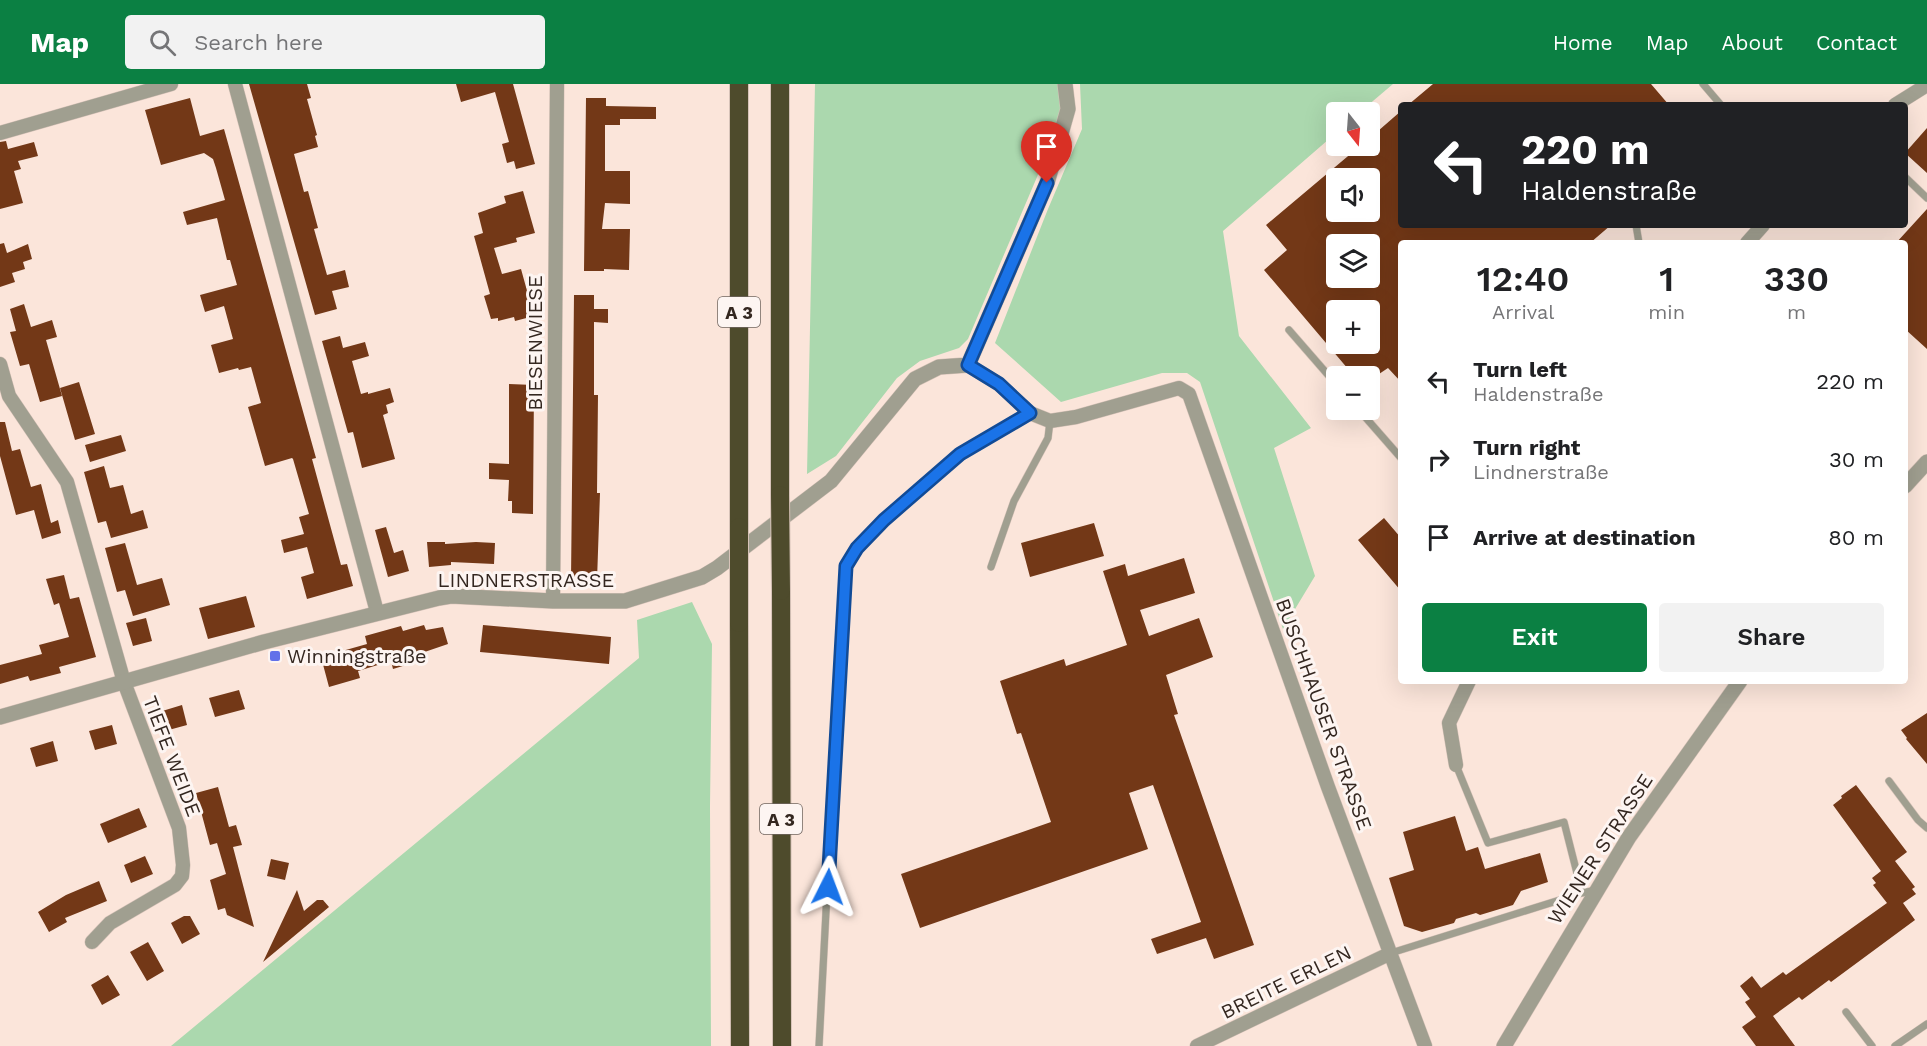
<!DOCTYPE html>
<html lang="en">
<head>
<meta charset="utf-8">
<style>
	:root { --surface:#fff; --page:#f2f2f2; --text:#202124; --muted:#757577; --accent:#0b8043 }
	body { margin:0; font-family:"Work Sans",sans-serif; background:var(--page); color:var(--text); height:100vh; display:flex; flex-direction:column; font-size:22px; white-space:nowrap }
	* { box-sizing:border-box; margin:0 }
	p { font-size:20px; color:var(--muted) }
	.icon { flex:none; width:33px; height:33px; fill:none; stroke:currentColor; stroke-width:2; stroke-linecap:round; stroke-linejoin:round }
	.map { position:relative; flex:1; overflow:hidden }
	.panel { position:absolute; left:1398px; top:156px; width:510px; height:444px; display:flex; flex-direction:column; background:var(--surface); border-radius:6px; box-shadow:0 6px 24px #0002 }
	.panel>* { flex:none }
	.hud { position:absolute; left:1398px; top:18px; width:510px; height:126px; border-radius:6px; box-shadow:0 6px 24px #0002; background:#202124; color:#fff; overflow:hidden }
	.needle { width:39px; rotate:163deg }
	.fabs { position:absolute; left:1326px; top:18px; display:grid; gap:12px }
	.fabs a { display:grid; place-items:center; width:54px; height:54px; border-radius:6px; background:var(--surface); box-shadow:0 6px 24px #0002; font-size:30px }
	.pin { position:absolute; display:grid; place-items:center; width:51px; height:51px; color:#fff; margin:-62px -26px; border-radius:50% 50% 50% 0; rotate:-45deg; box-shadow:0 0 6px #0007 }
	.pin .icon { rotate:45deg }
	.me { position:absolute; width:66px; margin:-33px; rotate:3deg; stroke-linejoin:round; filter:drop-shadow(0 0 4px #0008) }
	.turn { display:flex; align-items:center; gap:21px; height:126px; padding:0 24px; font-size:27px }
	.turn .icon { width:78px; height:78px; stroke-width:2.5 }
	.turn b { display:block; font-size:42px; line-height:51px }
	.eta { display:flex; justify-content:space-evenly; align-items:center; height:102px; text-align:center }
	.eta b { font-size:36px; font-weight:600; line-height:42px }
	.button { display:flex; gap:12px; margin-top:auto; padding:12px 24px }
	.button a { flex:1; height:69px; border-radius:6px; background:var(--accent); color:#fff; font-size:24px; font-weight:600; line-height:69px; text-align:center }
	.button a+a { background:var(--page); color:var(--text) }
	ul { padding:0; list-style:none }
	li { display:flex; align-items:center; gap:18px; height:78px; padding:0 24px }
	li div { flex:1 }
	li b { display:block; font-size:22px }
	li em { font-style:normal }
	header { display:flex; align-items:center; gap:36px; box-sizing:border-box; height:84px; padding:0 30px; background:var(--accent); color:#fff }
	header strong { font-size:28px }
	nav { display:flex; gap:33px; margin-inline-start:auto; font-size:21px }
	.search { width:420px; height:54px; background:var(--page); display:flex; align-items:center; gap:15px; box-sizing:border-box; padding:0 21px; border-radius:6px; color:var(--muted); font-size:22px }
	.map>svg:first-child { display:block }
	.green { fill:#abd8ae }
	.building { fill:#733817; fill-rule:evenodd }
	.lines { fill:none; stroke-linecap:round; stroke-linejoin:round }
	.service-casing { stroke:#d7c3b9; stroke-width:8 }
	.minor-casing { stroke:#d7c3b9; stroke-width:15 }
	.tertiary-casing { stroke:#d7c3b9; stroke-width:16 }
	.motorway-casing { stroke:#d7c3b9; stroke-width:20 }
	.service { stroke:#a09f90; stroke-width:7 }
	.minor { stroke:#a09f90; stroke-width:14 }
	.tertiary { stroke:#a09f90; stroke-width:15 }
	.motorway { stroke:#4e4b2c; stroke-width:18 }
	.motorway-bridge-casing { stroke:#d7c3b9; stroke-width:20; stroke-linecap:butt }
	.motorway-bridge { stroke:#4e4b2c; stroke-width:18 }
	.route-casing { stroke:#114b97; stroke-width:15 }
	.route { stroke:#1a73e8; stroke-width:10 }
	.poi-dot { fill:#6271e9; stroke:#fdf5f2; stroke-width:2 }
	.labels { text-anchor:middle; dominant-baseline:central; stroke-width:6; stroke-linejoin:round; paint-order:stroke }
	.shield { fill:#fdf5f2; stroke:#70655f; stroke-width:1.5 }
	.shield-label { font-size:18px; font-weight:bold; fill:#342720 }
	.street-label { font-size:20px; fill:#342720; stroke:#fdf5f2 }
	.poi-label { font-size:20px; fill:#342720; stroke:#fdf5f2; text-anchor:start }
</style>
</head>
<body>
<header>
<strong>Map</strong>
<div class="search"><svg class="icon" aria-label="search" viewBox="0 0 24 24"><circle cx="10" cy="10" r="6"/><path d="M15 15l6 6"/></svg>Search here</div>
<nav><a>Home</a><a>Map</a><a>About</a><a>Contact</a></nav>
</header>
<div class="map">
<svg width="1927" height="962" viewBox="0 0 1927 962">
	<rect width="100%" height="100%" fill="#fbe5da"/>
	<path class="green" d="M815,0H1063L1066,25L968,255L959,264L920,277L897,294L836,372L807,390Z
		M1080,0H1393L1360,28H1336V49L1223,147L1239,252L1311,344L1274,364L1315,492L1283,545L1200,298L1187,289H1162L1061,318L995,259L1048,125L1082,45Z
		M692,518L712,560L710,723L711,962H171L639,574L637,536Z"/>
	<path class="building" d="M249,0H307L311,14L307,15L317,51L315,52L318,63L294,70L304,108L308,107L318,144L314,145L327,191L345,186L349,203L332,207L337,225L315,231Z
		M456,0H513L535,80L516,85L514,77L507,79L502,60L509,58L495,8L461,18Z
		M1433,0H1651L1669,21H1408Z
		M190,14L200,52L224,45L316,374L312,375L341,481L347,480L353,502L307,515L301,493L314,489L307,463L284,469L281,456L304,450L299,433L309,430L293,375L292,374L265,382L248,323L261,319L251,283L239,286L238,284L219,289L211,261L233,255L224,222L205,228L200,211L237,201L230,176H227L217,134L187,141L183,128L225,116L216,84L213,75L204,69L161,81L145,26Z
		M586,14H606V22L656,23V35H620V41H605V87H630V120L605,119L602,145H630L629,186L604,185V187H584Z
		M1401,27V141H1611L1590,159H1401V298L1388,284L1376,292H1354L1264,186L1287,166L1266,141L1360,62H1370V54ZM1336,94H1370V128H1336ZM1336,160H1370V194H1336ZM1336,226H1370V260H1336Z
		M1927,44V89L1905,69Z
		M6,57L8,65L34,58L38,72L18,77L21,85L14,87L23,119L0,125V58Z
		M523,107L535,149L516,154L517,158L494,164L502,190L521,185L534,232L515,237L514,233L498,237V234L491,235L484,212L490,210L474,152L483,149L478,129L506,119L504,112Z
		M1927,125V265L1905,245V159H1896Z
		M4,159L7,169L28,160L32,175L23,178L25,185L12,189L15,198L0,203V160Z
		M574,211H594V225H608V239L594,238V311H598L597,409H600L597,497L571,496Z
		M24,220L31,243L52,236L57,253L46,256L62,312L40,318L29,280L20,282L10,248L16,247L10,225Z
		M340,252L343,264L365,258L369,272L352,277L361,310L368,308V310L390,304L394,318L386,321L388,329L383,331L395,375L362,384L353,348L348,349L322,257Z
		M79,298L95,350L75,356L60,304Z
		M509,300L534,301L533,430L512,429V417H508L509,396L489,395V379L509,380Z
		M0,338H5L12,367L20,365L31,403L41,400L51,439L58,436L61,449L42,455L34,426L16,431L0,372Z
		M121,351L126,367L90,378L85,361Z
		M104,382L110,404L123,401L131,430L143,426L148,444L111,454L106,437L98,439L84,388Z
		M1384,434L1401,454V507L1358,456Z
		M1094,439L1104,472L1030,493L1021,459Z
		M386,443L394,469L403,466L409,487L388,493L375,446Z
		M427,458H445V460L476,458L495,459L494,480L451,478V481L429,483Z
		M125,459L137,501L162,494L170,521L133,532L125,506L117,508L105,464Z
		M1184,474L1195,509L1140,526L1149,552L1199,534L1213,573L1166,591L1178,630L1174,631L1254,861L1214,875L1206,854L1157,870L1151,855L1201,838L1153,701L1129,709L1148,765L920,844L901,790L1051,738L1021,649L1017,650L1000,597L1064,575L1066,582L1127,561L1103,487L1125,480L1128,492Z
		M64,491L70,515L79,513L96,573L59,583L61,589L30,597L28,592L0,600V581L42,570L39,561L69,553L59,519L54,521L46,495Z
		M246,512L255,543L208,555L199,524Z
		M146,534L152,557L133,562L126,539Z
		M424,541L426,546L443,543L448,560L404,575L406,581L393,585L391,577L358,587L360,594L329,603L321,573L367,560L365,552L401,542L403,547Z
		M483,541L611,553L609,580L480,568Z
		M239,606L245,625L215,633L209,614Z
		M182,621L187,641L165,647L159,628Z
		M1927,629V680L1906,655L1907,654L1901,646Z
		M112,641L117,660L95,666L89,647Z
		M53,657L58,677L36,683L30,664Z
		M1856,701L1907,768L1895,777L1915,803L1912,805L1916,810L1903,819L1915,836L1831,898L1829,896L1802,916L1799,913L1773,932L1795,962H1756L1742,943L1756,933L1745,918L1750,915L1740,902L1752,892L1761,904L1783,888L1786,891L1887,819L1873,801L1876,799L1872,794L1881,787L1833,721L1842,714L1841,712Z
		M218,703L229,743L236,741L242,761L233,763L254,843L227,831L225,824L218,826L210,796L226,790L217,759L210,761L196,709Z
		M139,724L147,743L108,759L100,740Z
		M1455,732L1466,767L1478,763L1485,785L1540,769L1548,798L1521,807L1513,821L1480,831L1476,829L1456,835L1454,839L1422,848L1404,842L1389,794L1414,786L1403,748Z
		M145,772L153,790L131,799L124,781Z
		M271,775L289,779L285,796L267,792Z
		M99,797L107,817L65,834L67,838L49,848L38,828L66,811Z
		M297,806L304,827L317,816H323L329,823L263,878Z
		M184,832H190L200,850L182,860L171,839Z
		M148,858L164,887L147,897L130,868Z
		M108,891L120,911L102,921L91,901Z"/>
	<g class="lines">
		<defs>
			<path id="service" d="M1703,0L1721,21
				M1905,93L1927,114
				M1636,141L1639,159
				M1289,246L1336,300
				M1359,326L1401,374
				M991,483L1014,417L1048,354L1050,337
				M1456,681L1488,759L1564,738L1582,809L1596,806
				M1889,697L1918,736L1927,744
				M1391,869L1582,809
				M1846,928L1872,962
				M819,962L837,616L846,482L857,464L884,436L960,370L1030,329
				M1895,962L1927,940"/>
			<path id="minor" d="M235,0L377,528
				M1895,21L1927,1
				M0,49L171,0
				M1747,159L1763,141
				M0,280L9,312L67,398L124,598L179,744L183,781L182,792L175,801L110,839L92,858
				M968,281L999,300L1030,329L1050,337L1076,333L1179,304L1189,310L1328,703L1425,962
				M553,517L557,0
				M1456,681L1449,639L1469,597
				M1197,962L1391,869"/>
			<path id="tertiary" d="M1905,402L1927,378
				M0,633L264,558L439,514L451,512L553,517H625L702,493L717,484L831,397L915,295L939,283L968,281L1047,99L1068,25L1065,0
				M1504,962L1629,753L1740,597"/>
			<path id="motorway" d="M780,411V0
				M739,443V0
				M781,507L782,962
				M739,539L740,962"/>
		</defs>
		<use href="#service" class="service-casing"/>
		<use href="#minor" class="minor-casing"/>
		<use href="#tertiary" class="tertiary-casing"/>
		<use href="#motorway" class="motorway-casing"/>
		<use href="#service" class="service"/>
		<use href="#minor" class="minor"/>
		<use href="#tertiary" class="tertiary"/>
		<use href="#motorway" class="motorway"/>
		<defs>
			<path id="motorway-bridge" d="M780,411L781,507
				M739,443V539"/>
		</defs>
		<use href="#motorway-bridge" class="motorway-bridge-casing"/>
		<use href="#motorway-bridge" class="motorway-bridge"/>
	</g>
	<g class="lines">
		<defs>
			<path id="route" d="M828,803L846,482L857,464L884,436L960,370L1030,329L999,300L968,281L1047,99"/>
		</defs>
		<use href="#route" class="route-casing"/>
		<use href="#route" class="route"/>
	</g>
	<rect class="poi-dot" x="269" y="566" width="12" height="12" rx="3"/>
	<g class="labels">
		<g class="shield">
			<rect x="718" y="213" width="42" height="30" rx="4.5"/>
			<rect x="760" y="720" width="42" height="30" rx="4.5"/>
		</g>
		<g class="shield-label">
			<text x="739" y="228">A 3</text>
			<text x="781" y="735">A 3</text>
		</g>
		<g class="street-label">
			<text transform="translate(535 259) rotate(-90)">BIESENWIESE</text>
			<text x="526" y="496">LINDNERSTRASSE</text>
			<text transform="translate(1324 630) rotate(70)">BUSCHHAUSER STRASSE</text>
			<text transform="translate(172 672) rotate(69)">TIEFE WEIDE</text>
			<text transform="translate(1600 765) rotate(-57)">WIENER STRASSE</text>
			<text transform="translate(1286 898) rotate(-26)">BREITE ERLEN</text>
		</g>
		<g class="poi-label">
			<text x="287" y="572">Winningstraße</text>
		</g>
	</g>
</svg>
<div class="fabs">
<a><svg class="needle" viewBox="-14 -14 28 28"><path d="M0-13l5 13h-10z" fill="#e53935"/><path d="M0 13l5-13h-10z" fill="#757577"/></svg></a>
<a><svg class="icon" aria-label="sound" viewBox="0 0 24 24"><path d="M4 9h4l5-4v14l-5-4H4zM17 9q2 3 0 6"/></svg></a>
<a><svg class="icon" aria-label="layers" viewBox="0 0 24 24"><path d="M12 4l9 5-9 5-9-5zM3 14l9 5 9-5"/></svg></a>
<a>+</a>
<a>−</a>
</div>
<div class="pin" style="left:1047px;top:99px;background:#d93025"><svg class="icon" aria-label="arrive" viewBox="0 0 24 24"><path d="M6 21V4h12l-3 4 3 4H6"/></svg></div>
<svg class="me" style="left:828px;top:803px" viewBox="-20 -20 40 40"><path d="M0-17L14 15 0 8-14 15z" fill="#1a73e8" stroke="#fff" stroke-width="4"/></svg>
<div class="hud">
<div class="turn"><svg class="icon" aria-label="left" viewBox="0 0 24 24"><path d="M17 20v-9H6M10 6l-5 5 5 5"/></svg><div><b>220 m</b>Haldenstraße</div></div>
</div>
<section class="panel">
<div class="eta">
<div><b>12:40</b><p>Arrival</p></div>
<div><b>1</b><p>min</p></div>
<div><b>330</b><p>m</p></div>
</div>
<ul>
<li><svg class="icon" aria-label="left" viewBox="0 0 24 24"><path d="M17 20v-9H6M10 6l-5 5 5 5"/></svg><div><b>Turn left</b><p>Haldenstraße</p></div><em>220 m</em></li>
<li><svg class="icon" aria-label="right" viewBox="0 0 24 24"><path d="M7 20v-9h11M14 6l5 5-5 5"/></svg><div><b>Turn right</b><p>Lindnerstraße</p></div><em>30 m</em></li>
<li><svg class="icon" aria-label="arrive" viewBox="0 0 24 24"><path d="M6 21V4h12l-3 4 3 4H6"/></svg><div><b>Arrive at destination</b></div><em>80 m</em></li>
</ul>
<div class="button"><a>Exit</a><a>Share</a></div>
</section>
</div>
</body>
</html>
